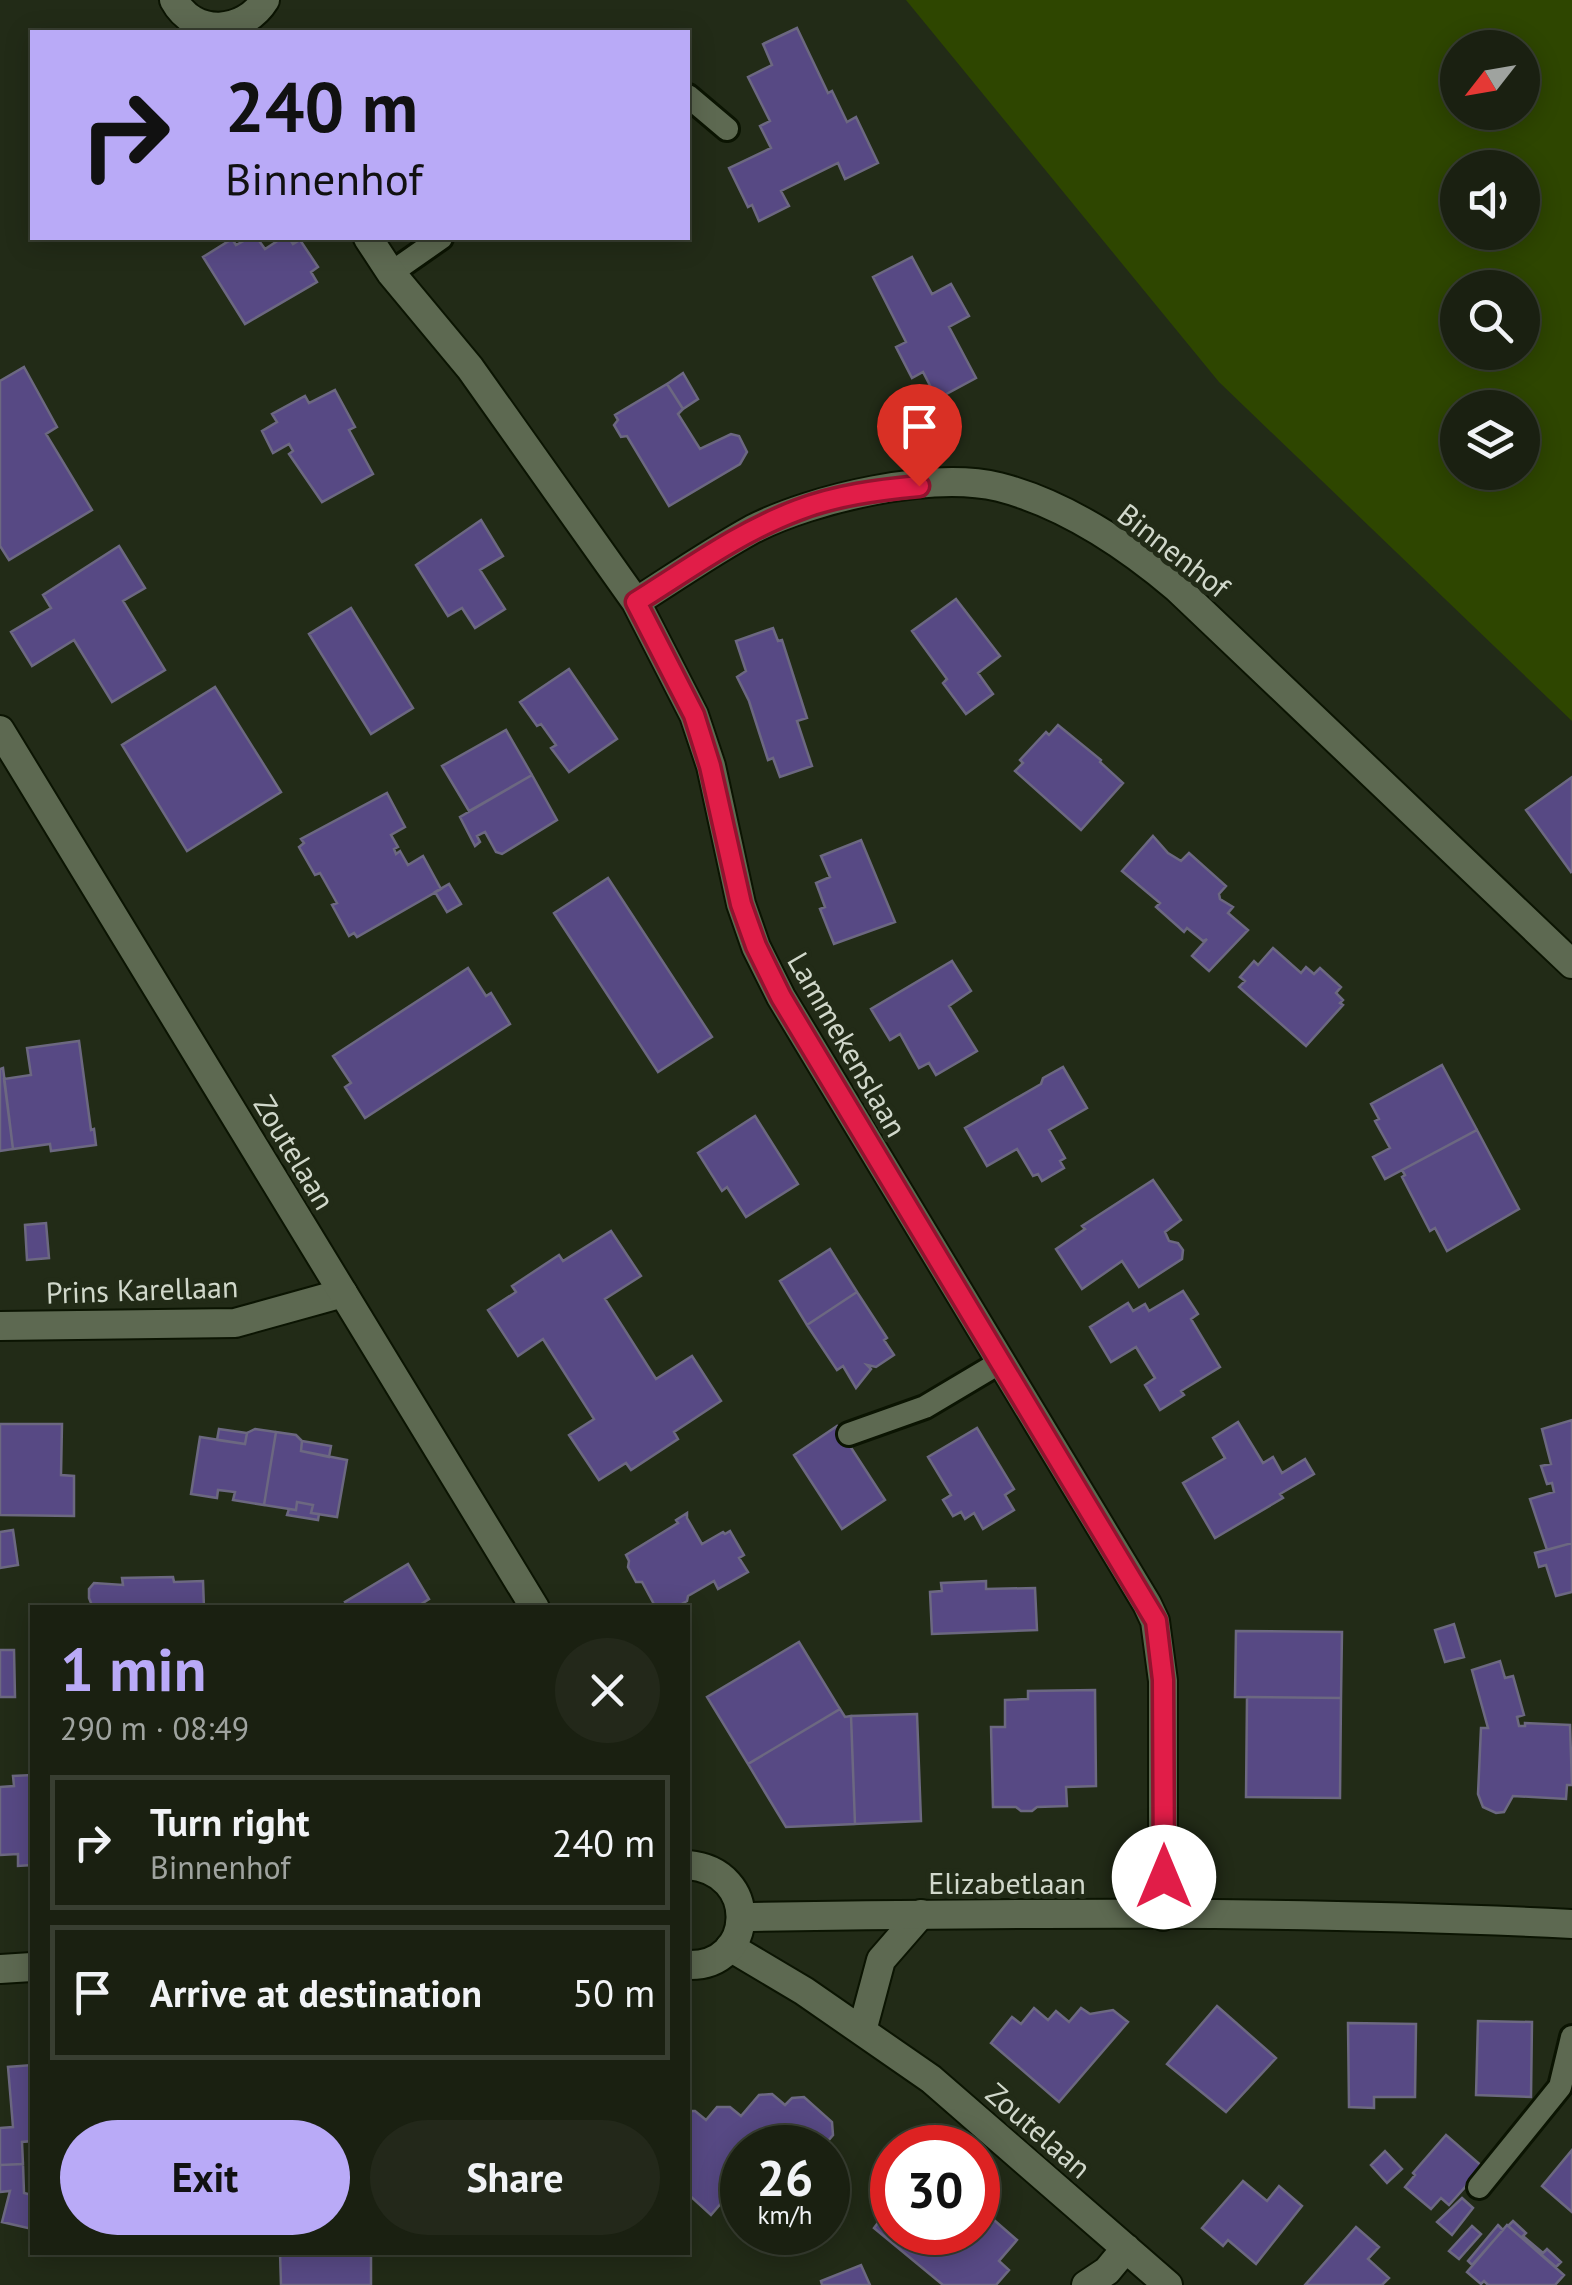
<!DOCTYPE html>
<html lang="en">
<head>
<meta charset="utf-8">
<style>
	:root { --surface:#1a2011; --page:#23281a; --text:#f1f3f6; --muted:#9fa39f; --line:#383e31; --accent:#b9aaf7 }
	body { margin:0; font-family:"PT Sans",sans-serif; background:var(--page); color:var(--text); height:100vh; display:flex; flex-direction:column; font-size:38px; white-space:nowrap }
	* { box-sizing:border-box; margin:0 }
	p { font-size:32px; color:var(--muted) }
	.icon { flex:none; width:55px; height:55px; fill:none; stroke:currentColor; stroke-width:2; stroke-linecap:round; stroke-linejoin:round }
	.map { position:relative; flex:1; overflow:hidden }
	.panel { position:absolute; left:30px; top:1605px; width:660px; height:650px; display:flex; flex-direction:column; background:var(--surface); border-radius:0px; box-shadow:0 5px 25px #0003,0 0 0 2px var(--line) }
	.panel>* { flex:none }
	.top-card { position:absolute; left:30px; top:30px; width:660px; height:210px; border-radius:0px; box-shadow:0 5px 25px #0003,0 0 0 2px var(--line); background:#b9aaf7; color:#111; overflow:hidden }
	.needle { width:65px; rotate:239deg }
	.tools { position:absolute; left:1440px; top:30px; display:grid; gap:20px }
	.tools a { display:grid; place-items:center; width:100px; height:100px; border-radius:50%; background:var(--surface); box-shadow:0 5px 25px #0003,0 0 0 2px var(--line); font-size:50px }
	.speed { position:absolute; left:720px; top:2125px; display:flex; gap:20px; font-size:50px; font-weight:700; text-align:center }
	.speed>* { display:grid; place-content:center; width:130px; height:130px; border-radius:50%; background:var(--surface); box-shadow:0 5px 25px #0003,0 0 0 2px var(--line); line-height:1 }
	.speed small { font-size:25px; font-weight:400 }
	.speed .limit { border:15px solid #d22; background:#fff; color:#111 }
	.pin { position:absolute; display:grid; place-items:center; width:85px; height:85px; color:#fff; margin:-102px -42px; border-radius:50% 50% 50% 0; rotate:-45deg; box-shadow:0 0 10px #0007 }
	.pin .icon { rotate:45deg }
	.me { position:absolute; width:110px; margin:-55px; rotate:0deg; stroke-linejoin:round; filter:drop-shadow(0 0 8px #0008) }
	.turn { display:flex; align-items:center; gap:35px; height:210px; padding:0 30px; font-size:45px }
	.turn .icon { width:130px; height:130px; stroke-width:2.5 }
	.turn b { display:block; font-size:70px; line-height:85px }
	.round { display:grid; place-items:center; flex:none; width:105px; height:105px; border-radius:52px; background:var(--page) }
	.head { display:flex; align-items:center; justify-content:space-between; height:170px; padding:0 30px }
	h1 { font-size:60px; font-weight:700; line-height:75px; color:var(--accent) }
	.primary-button { display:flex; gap:20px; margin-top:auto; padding:20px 30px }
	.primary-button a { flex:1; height:115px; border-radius:60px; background:var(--accent); color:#111; font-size:40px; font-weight:700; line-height:115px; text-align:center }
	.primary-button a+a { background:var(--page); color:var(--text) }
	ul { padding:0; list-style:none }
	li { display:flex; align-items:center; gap:30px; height:135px; margin:0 20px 15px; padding:0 10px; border:5px solid var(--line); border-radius:0px }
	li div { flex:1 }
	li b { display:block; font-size:38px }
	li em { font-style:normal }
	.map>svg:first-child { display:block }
	.green { fill:#2e4600; fill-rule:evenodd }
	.building { fill:#574984; stroke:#6c6881; stroke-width:2.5 }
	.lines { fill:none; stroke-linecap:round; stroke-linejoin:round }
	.service-casing { stroke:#0b1402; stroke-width:28 }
	.minor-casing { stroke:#0b1402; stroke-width:32 }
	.tertiary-casing { stroke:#0b1402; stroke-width:32 }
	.service { stroke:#5d6951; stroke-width:22 }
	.minor { stroke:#5d6951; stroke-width:28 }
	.tertiary { stroke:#5d6951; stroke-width:28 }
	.route-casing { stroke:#92132f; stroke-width:25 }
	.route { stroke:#e11d48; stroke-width:18 }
	.labels { text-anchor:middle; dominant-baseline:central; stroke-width:10; stroke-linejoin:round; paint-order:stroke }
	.street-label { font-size:30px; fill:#d1d8cb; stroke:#222b17 }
</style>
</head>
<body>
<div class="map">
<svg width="1572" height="2285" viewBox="0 0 1572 2285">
	<rect width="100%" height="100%" fill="#222b17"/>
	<path class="green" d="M906,0H1572V721L1219,382ZM1458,48H1522V112H1458ZM1458,168H1522V232H1458ZM1458,288H1522V352H1458ZM1458,408H1522V472H1458Z"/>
	<path class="building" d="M797,28L828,93L832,91L847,122L856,117L878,163L845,179L838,163L781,191L789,206L759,221L752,205L748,207L729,168L771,148L760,126L770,121L748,77L772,65L763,44Z
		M249,238H257L265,249L282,238H289L293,244L300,240L318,267L311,272L317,282L245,324L203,257L232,239L236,245Z
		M912,257L932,294L951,284L969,316L949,327L976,378L937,399L923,372L912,378L896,347L906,342L873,277Z
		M24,367L57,427L46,434L92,510L9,560L0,546V381Z
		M683,373L698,399L683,409L667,384Z
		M667,384L683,409L678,414L700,449L731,434L739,436L747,452L740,464L669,506L627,436L621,437L614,425L618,420L615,415Z
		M335,390L355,427L349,430L373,474L322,502L289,454L293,451L289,444L273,453L262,431L277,422L272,414L305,396L309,403Z
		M481,520L503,556L480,570L505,609L475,628L462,608L448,616L416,565Z
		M119,546L145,588L123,601L165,670L112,702L74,640L32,666L11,632L51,608L43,595Z
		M956,599L1000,656L978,673L993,694L966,714L943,683L947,679L912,631Z
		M351,608L413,708L371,734L309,634Z
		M773,628L778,641L782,640L807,718L797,721L812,766L780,777L773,758L768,760L749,701L737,677L746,671L736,641Z
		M569,669L617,739L569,772L551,748L556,745L541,724L537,726L520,702Z
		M215,687L281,792L187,851L122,745Z
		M1058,725L1101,760L1100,762L1123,783L1081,830L1015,771L1023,763L1020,760L1046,732L1049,735Z
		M506,730L532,775L469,811L442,766Z
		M532,775L557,820L502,854L496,852L485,832L477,836L480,842L475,846L460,817Z
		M1572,777V871L1571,872L1526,810Z
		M387,793L405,827L391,835L398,847L394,849L396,854L400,851L408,865L423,856L441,889L357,937L354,933L349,936L332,905L337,903L320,873L315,875L299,847L304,843L301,839Z
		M1153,836L1168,853L1181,861L1189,853L1226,886L1219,894L1220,899L1233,907L1228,913L1248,930L1209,971L1192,956L1207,939L1203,941L1187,928L1184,932L1156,907L1160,903L1122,871Z
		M861,840L895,922L834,944L820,909L825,907L816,883L830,877L821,856Z
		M608,878L712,1037L658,1072L554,913Z
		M449,884L461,904L447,912L435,892Z
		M1273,948L1301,973L1306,967L1314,974L1320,968L1341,987L1336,993L1343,1000L1340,1003L1343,1005L1306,1046L1239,987L1245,981L1240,977L1254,961L1258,965Z
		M952,961L971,991L949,1006L977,1051L936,1075L929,1063L919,1068L900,1034L890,1040L871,1009Z
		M468,968L486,996L491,993L510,1024L365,1118L345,1087L351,1083L333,1056Z
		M79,1041L91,1130L94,1129L96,1145L51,1151L50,1144L13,1149L4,1079L31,1075L27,1048Z
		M1442,1065L1477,1130L1385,1179L1373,1157L1390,1148L1375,1121L1379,1119L1371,1104Z
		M1063,1067L1087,1108L1049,1130L1065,1158L1060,1161L1064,1168L1042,1181L1038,1174L1033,1176L1017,1149L987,1166L965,1128L1041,1084L1043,1078Z
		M3,1068L13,1149L0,1151V1069Z
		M755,1116L798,1184L746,1217L727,1187L722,1191L698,1153Z
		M1477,1130L1519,1209L1447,1251L1435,1228L1430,1231L1402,1177L1405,1175L1402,1170Z
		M1153,1180L1181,1220L1165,1232L1169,1241L1178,1243L1183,1250L1182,1259L1139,1287L1122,1261L1082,1289L1056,1249L1085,1229L1082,1226Z
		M46,1223L49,1258L27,1260L25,1225Z
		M611,1231L641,1276L605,1299L656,1379L692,1356L721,1401L674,1432L678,1439L631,1470L626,1463L599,1480L569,1435L594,1419L543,1339L518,1356L488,1310L516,1292L512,1286L559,1255L563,1261Z
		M830,1249L857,1292L807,1325L780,1281Z
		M1183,1291L1198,1314L1191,1319L1220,1367L1181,1391L1184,1395L1160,1410L1145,1385L1155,1378L1136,1347L1111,1362L1090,1327L1128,1303L1133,1311L1145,1304L1149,1311Z
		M857,1292L887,1338L884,1340L894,1355L876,1367L867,1365L871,1369L856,1388L843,1366L837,1370L807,1325Z
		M1572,1420V1543L1547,1550L1530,1499L1554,1492L1552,1483L1547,1484L1541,1466L1551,1464L1542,1429Z
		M1238,1422L1263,1463L1273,1457L1282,1473L1305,1459L1314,1474L1280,1494L1283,1498L1215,1538L1183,1483L1225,1458L1213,1438Z
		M0,1424H62L61,1475L74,1476V1516L0,1515Z
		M837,1426L885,1500L842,1529L794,1455Z
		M977,1428L1014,1489L1005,1495L1014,1510L983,1529L974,1513L965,1519L961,1512L953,1516L943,1500L951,1495L928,1457Z
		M219,1429L247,1433L245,1444L217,1440Z
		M255,1429L276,1432L264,1505L233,1500L235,1492L218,1490L217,1498L191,1494L200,1437L245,1444L247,1433Z
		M276,1432L296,1435L302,1441L301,1451L347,1460L337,1517L311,1513L313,1505L297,1502L296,1510L264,1505Z
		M302,1441L331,1446L329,1457L301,1451Z
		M297,1502L313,1505L311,1513L319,1514L318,1520L287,1515L289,1509L296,1510Z
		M687,1513V1518L702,1544L723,1532L725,1534L730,1531L744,1555L739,1558L748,1572L718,1589L714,1581L688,1596L687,1601L678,1606L656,1608L642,1582H636L628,1567L629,1561L626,1555L678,1523L676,1520Z
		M13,1530L18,1565L0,1568V1532Z
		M1572,1543V1592L1556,1596L1546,1565L1539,1567L1535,1553Z
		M408,1564L429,1599L415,1608H349L345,1602Z
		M173,1577L174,1582L203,1581L204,1608H93L89,1598V1589L94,1583L123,1585L122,1578Z
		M986,1581V1589L1035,1588L1037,1630L932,1634L930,1592L942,1591L941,1583Z
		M1454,1624L1464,1657L1445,1662L1435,1630Z
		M1236,1631L1342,1632L1341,1698L1235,1697Z
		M799,1642L840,1709L748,1764L707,1697Z
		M0,1650H14L15,1697H0Z
		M1500,1661L1505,1678L1513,1676L1524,1715L1517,1717L1519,1726H1525V1723L1570,1725L1572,1785H1567L1566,1799L1513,1796L1504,1812L1496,1813L1483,1807L1478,1794L1481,1728H1488L1472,1670Z
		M1095,1690L1096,1786L1066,1787L1067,1806L1037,1807L1032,1811H1021L1016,1807H993L991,1727H1005V1700L1028,1699V1691Z
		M1247,1697L1341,1698L1340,1798L1246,1797Z
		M840,1709L845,1717L851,1716L855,1824L786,1827L748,1764Z
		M917,1714L921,1821L855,1824L851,1716Z
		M32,1775V1865L18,1866V1854L0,1855V1787L14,1786L13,1776Z
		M1217,2006L1276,2058L1226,2112L1167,2064Z
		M1034,2008L1048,2020L1056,2011L1069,2022L1081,2008L1090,2014L1113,2010L1128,2022L1059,2102L991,2043L1012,2017L1021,2024Z
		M1478,2021L1532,2022L1531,2097L1476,2095Z
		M1348,2023L1416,2024L1415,2097H1374V2108L1349,2107Z
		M32,2065V2141L22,2142L23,2164L0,2165V2128L13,2127L8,2067Z
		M772,2094L785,2105L792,2098L804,2097L832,2122L833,2135L822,2148H742V2192L736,2186L711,2215L688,2194V2111H695L706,2120L717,2107H730L741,2116L759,2095Z
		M1446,2135L1483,2167L1449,2205L1441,2198L1431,2209L1405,2187L1415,2175L1413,2173Z
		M1572,2150V2212L1542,2186Z
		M1385,2151L1402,2169L1387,2183L1371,2165Z
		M23,2164L24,2193L32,2195V2229L2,2222L10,2191L0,2192V2165Z
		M1243,2181L1267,2201L1279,2186L1302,2206L1256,2264L1228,2240L1223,2246L1202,2228Z
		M892,2184V2232H978V2206L1017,2240L999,2261L1009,2270L996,2285H943L874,2228L886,2212L876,2204Z
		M1462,2198L1473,2208L1452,2235L1437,2222Z
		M1513,2221L1526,2233L1523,2236L1543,2253L1547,2249L1561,2262L1556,2267L1508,2226Z
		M1498,2225L1503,2230L1472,2265L1468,2261Z
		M1507,2225L1564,2275L1555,2285H1488L1484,2281L1481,2284L1467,2272Z
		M1472,2226L1481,2234L1459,2259L1449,2251Z
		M1356,2227L1379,2247L1368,2259L1389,2278L1382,2285H1305Z
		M280,2252H371V2285H281Z
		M861,2265L870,2285H822L821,2281Z"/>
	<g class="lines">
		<defs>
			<path id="service" d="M688,96L727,129
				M391,273L441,238
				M849,1434L925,1407L999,1363
				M1479,2187L1560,2087L1572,2037"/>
			<path id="minor" d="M174,0C194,37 244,34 265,0
				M368,238L391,273L470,368L636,602L694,715L711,766L741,904L756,947L781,997L1147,1604L1155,1621L1163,1681V1916
				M636,602C675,577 713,551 753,529C814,498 932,471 999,487C1065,504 1125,544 1177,588L1572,964
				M0,1326L235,1323L343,1293
				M730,1947L804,1991L931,2079L1168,2285
				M862,2031L881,1960L921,1914
				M1086,2285L1107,2271L1126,2248"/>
			<path id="tertiary" d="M0,730L535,1608
				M688,1865C760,1871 756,1967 688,1965
				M741,1917C1018,1913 1296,1910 1572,1924
				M0,1969L32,1967"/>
		</defs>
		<use href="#service" class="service-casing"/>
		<use href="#minor" class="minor-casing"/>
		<use href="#tertiary" class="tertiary-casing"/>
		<use href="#service" class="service"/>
		<use href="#minor" class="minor"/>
		<use href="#tertiary" class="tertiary"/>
	</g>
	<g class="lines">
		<defs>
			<path id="route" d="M919,486C878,490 837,495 798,510C739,532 689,569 636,602L694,715L710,766L741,904L756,946L781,997L1156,1621L1163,1680L1164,1877"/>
		</defs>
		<use href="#route" class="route-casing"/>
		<use href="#route" class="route"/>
	</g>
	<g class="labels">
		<g class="street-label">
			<text transform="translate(1174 550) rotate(38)">Binnenhof</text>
			<text transform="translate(848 1044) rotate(60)">Lammekenslaan</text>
			<text transform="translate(295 1152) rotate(59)">Zoutelaan</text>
			<text transform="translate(142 1289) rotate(-2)">Prins Karellaan</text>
			<text x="1007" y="1882">Elizabetlaan</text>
			<text transform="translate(1039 2130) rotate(41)">Zoutelaan</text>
		</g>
	</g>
</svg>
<div class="tools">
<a><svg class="needle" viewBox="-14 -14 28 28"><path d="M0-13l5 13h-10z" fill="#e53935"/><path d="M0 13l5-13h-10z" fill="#9fa39f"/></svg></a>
<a><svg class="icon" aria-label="sound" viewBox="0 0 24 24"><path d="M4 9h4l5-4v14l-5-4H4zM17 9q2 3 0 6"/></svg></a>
<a><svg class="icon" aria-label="search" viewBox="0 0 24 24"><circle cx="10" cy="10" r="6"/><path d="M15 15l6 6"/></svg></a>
<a><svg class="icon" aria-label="layers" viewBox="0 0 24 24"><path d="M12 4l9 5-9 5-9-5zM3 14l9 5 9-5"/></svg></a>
</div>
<div class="speed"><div>26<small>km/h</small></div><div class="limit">30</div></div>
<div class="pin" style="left:919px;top:486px;background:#d93025"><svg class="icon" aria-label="arrive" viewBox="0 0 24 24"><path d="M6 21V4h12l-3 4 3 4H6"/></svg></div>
<svg class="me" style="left:1164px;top:1877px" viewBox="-20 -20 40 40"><circle r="19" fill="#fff"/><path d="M0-13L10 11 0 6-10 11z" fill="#e11d48"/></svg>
<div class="top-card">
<div class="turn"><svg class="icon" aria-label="right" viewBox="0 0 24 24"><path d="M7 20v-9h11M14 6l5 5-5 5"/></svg><div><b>240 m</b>Binnenhof</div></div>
</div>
<section class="panel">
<div class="head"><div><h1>1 min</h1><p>290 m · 08:49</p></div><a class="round"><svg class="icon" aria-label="close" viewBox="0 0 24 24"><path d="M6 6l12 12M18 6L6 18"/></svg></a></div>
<ul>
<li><svg class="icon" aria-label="right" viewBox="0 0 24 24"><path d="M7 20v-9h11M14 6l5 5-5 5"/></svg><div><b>Turn right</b><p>Binnenhof</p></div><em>240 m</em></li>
<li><svg class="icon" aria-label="arrive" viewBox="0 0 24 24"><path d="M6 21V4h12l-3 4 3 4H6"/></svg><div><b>Arrive at destination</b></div><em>50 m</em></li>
</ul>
<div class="primary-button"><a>Exit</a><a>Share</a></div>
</section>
</div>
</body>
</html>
